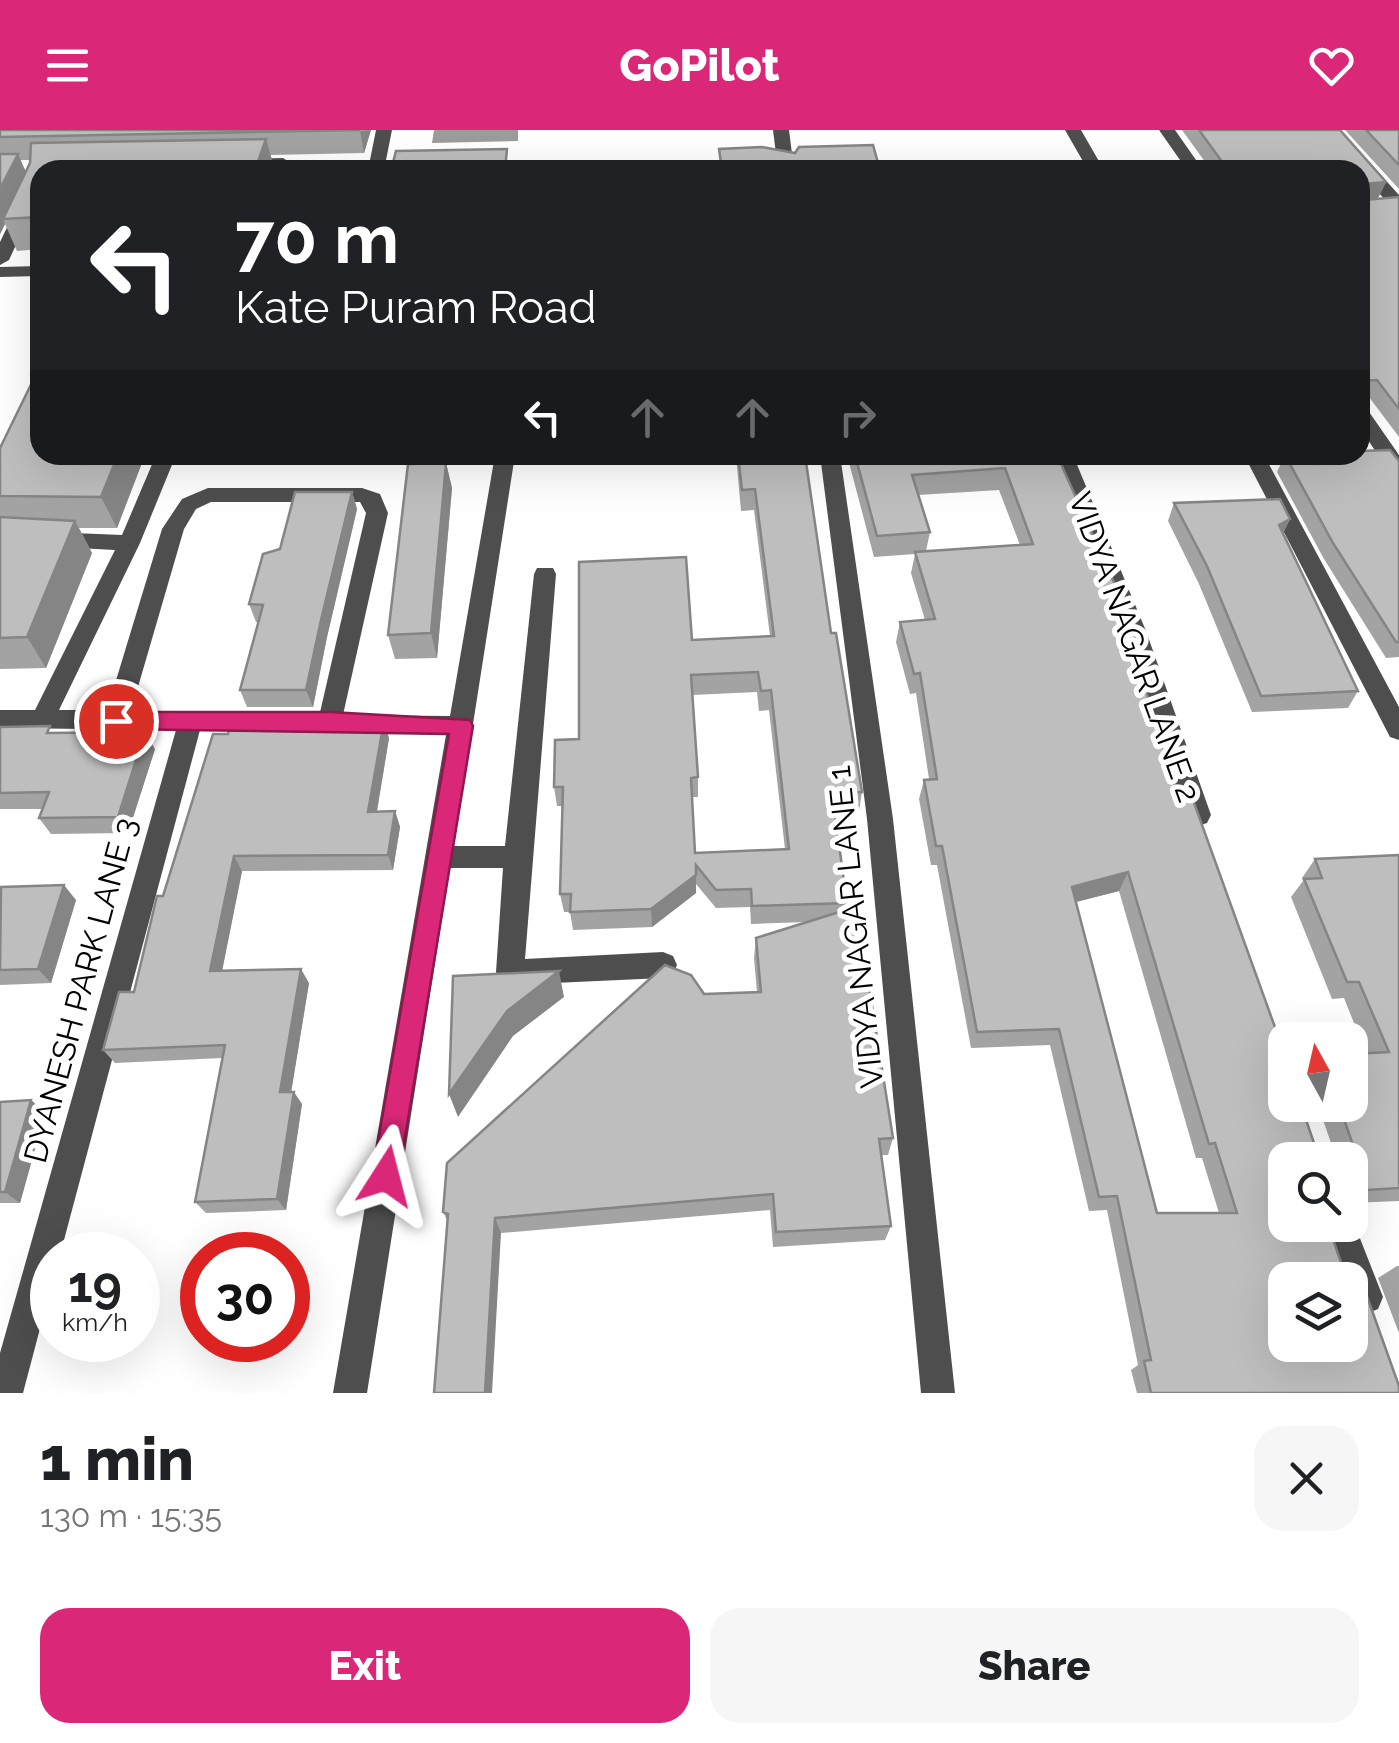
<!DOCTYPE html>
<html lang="en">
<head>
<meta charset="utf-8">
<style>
	:root { --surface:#fff; --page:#f6f6f6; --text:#202124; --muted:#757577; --accent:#db2777 }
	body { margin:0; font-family:Raleway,sans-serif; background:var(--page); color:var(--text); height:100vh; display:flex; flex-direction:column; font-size:38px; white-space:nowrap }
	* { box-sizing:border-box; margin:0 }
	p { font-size:32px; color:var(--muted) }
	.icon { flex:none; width:55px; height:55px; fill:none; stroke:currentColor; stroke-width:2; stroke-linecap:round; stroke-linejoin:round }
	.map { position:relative; height:1263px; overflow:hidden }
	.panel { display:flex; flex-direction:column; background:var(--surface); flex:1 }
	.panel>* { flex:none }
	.banner { position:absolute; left:30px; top:30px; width:1340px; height:305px; border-radius:30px; box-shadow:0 10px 40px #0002; background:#202124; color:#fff; overflow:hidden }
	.needle { width:65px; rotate:352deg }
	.tools { position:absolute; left:1268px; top:892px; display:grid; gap:20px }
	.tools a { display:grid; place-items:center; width:100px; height:100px; border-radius:20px; background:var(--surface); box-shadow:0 10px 40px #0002; font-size:50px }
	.speed { position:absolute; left:30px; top:1102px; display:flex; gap:20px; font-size:50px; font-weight:700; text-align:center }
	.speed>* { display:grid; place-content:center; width:130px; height:130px; border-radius:50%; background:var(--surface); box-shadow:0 10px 40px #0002; line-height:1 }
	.speed small { font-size:25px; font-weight:400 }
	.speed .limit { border:15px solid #d22; background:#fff; color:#111 }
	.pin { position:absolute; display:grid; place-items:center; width:85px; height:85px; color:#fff; margin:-42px; border:5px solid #fff; border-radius:50%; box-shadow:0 2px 10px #0007 }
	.me { position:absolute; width:110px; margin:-55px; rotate:9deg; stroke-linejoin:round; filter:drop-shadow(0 0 8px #0008) }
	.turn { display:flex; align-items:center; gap:35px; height:210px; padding:0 40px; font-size:45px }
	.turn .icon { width:130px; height:130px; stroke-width:2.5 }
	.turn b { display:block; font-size:70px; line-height:85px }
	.lanes { display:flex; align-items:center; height:95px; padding:0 40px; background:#0003; justify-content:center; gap:50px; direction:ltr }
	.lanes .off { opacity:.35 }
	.round { display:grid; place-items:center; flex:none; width:105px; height:105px; border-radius:30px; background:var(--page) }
	.summary { display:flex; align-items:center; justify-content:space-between; height:170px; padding:0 40px }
	h1 { font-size:60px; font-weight:800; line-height:75px }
	.cta { display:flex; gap:20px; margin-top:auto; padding:20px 40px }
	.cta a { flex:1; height:115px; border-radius:30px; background:var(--accent); color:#fff; font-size:40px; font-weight:800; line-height:115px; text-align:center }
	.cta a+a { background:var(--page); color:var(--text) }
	header { display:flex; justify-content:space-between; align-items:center; height:130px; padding:0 40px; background:var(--accent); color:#fff; font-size:45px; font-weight:800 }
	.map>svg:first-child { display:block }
	.water { fill:#9c9c9c }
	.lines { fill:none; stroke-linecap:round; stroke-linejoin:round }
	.minor { fill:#4e4e4e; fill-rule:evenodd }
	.wall { fill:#a3a3a3; fill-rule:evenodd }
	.shaded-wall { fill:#858585 }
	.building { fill:#bebebe; stroke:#858585; stroke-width:2.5; fill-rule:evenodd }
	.route { fill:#db2777; stroke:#8e194d; stroke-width:2.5 }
	.labels { text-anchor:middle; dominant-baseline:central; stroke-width:10; stroke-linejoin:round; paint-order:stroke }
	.street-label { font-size:32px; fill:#000; stroke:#fff }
</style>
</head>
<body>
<header><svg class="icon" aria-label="menu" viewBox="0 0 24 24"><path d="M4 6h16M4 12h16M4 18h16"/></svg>GoPilot<svg class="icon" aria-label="heart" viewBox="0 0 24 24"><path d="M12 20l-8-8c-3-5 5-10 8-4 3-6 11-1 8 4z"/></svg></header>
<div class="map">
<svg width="1399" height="1263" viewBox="0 0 1399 1263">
	<rect width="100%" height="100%" fill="#fff"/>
	<path class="water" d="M434,0H518V11L432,13Z"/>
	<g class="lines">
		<path class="minor" d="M376,0H392L384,40H368Z
			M773,0H789L794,40H778Z
			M1065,0H1081L1104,40H1088Z
			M1159,0H1175L1203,40H1187Z
			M1324,0H1340L1399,65V80L1393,79Z
			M283,28L291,33L289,36L238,39L230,34L238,29Z
			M40,41V63L9,130L0,135V112L32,46Z
			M40,136V146L0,147V137Z
			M1360,277L1367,279L1399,325V348L1392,346L1360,298Z
			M156,325H176L140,413L59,580H107L162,399L182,369L208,358H362L380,364L388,383L343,585L450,586L495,325H515L454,716H505L534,444L537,438H553L556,444L525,829L663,822L673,826L677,835L673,844L663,848L510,855L500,851L496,842L503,738H450L367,1263H333L446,605L352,602L341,594L330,601L321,598L318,591L366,383L360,372H211L196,379L184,399L131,581H262L271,584L274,591L271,598L262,601L200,600L60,1125H52V1153L23,1263H0V1223L176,600L0,598V580H35L115,420L0,414V400L122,405Z
			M820,325H840L893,689L955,1263H921L867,689Z
			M1053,325H1073L1146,501L1211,685L1207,693L1198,696L1189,693L1185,685L1122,501Z
			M1244,325H1264L1399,577V610L1390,607Z
			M1350,1083L1383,1167L1378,1179L1366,1184L1354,1179L1350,1150H1344L1325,1095H1350Z"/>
	</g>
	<path class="wall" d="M0,0H371L364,23L270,25L275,40H40V119L17,121L5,94L0,104ZM20,30H30L26,42Z
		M1182,0H1340L1386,52L1378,68L1399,67V307L1369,267H1360V40H1211Z
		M1345,0H1399V59Z
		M0,318L40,325H145L117,398H79L92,423L46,538L0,539Z
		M736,325H805L831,503L862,662L859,681L834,682L847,773L845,780L893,1008L888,1025H881L891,1096L885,1110L773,1117L770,1080L501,1103L448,1092L443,1082L704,864L757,862L754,828L756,808L807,792L751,794L750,777L716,778L696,754V763L652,797L573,800L570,782H564L560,764L563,676H557L554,657L579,609L692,510L770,506L754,380L741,381ZM757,562L759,581L769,580L785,719L695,723L692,667H698V647L692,565Z
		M847,325H1057L1149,545L1144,555L1175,657L1316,1019H1333L1318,975H1350L1366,923L1344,868L1332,869L1291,767L1303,751L1302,748L1315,729L1399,725V1071L1350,1073V1030H1285L1343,1138L1364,1158L1399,1263H1137L1131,1240L1138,1235L1107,1080L1089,1081L1050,915L971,918L937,735H931L919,669L924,650L929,649L916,563L910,564L896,512L900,492L925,490L911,443L915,424L874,427ZM999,360L1020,415L926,421L930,402L918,365ZM1119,761L1196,1028H1202L1219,1083H1157L1076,772Z
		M1285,325L1399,331V527L1386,528L1324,429L1277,342Z
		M446,333L452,358L437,528L395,529L388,505Z
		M352,362L357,379L327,507L313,577H247L240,560L259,492H256L249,474L280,419Z
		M1174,373L1290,389L1283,403L1358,561L1348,578L1252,582L1199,454L1168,391Z
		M0,597L55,603L155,619L128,703L51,704L39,688L43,679H0Z
		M389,608L377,682L395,681L400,697L393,740L242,741L222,841L309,853L291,962L302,974L286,1080L206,1083L195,1072L222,928L115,933L103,920L134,862L163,766Z
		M0,759L76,770L51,853L0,855Z
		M31,970L45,983L20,1073H0V972Z
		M1397,1136H1399V1203L1378,1148Z"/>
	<path class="shaded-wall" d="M371,0L364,23L360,1Z
		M266,9L275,40H255Z
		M18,24L28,47L3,89L5,94L0,104V59Z
		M1386,52L1378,68L1360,70L1364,54Z
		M118,325H145L117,398L101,367Z
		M446,333L452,358L437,528L431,503Z
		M352,362L357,379L327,507L313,577L306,560L321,490Z
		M1290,389L1282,406L1279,395Z
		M75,391L92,423L46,538L27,507Z
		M384,591L389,608L374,697L368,682Z
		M145,602L155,619L128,703L118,687Z
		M395,681L400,697L393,740L388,725Z
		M234,726L242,741L219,856L210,841Z
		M1128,742L1119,761L1064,775L1072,757Z
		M696,745V763L652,797L651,779Z
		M64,755L76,770L51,853L38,839Z
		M301,839L309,853L289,975L280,962Z
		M559,841L564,867L513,906L458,987L449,964L507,881Z
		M294,962L302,974L286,1080L277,1069Z
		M31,970L45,983L20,1073L5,1062Z
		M495,1088L501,1103L492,1263H485Z"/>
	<path class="building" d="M0,0H360L0,7Z
		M1199,0H1340L1386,52L1364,54L1365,70L1399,67V279L1377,250L1360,251V40H1228Z
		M1366,0H1399V35Z
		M266,9L255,40H40V87L3,89L30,33L31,13Z
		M873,15L880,40H722L719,19L762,17L795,23L799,17Z
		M507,19L505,40H391L396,21Z
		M0,24H18L0,59Z
		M661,35V40H569V36Z
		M40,236V325H118L101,367L0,366V318Z
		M1390,320L1399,331V512H1396L1333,413L1285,325H1360V321Z
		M738,325H805L831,503H836L862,662L832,663L847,773L752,776L751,759L716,760L696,735V745L651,779L570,782L571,764H560L563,657H554L555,610L579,609V432L686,427L692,510L774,506L755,359L742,360ZM758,542L761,561L771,560L789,719L695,723L691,648L698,647L691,545Z
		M855,325H1057L1120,466L1149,545H1141L1175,657L1188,656L1285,925V975H1301L1316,1019L1349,1020L1353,1015L1339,975H1350V924L1389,922L1359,852H1347L1304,749L1322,748L1315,729L1399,725V1058L1350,1061V1030H1285V1095H1328L1343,1138L1357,1137L1364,1142V1158L1399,1256V1263H1151L1144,1231L1151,1230L1117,1066L1099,1067L1059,899L977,902L942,716H936L924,650L937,649L920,543L914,544L900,492L935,489L915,422L1033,414L1005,338L912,345L930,402L877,406ZM1128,742L1209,1014L1215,1013L1237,1083H1157L1072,757ZM1285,1150H1350V1215H1285Z
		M446,333L431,503L388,505L408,334Z
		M295,362H352L321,490L306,560H240L263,475L249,474L263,424L280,419Z
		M1280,369L1290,389L1279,395L1358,561L1261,566L1207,436L1174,373Z
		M0,387L75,391L27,507L0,508Z
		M232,588L384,591L368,682L395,681L388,725L234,726L210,841L301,839L280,962H294L277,1069L195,1072L225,915L103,920L119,862H134L157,766H163L213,604H228Z
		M50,596L47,603L145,602L118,687L39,688L49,662L0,663V597Z
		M64,755L38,839L0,840L1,757Z
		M849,779L861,857H869L893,1008L879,1009L891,1096L776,1102L773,1064L495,1088L485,1263H434L448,1084L443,1082L447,1033L665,835L691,845L704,864L761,862L756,808Z
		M559,841L507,881L449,964L453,846Z
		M31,970L5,1062H0V972Z"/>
	<path class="route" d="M116,582H330L470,590L473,596L397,1056L386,1060L376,1056L372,1046L449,604L116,599L105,591Z"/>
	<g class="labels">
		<g class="street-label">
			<text transform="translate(1135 517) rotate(70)">VIDYA NAGAR LANE 2</text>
			<text transform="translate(855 797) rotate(-96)">VIDYA NAGAR LANE 1</text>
			<text transform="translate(80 860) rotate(-75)">DYANESH PARK LANE 3</text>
		</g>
	</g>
</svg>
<div class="tools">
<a><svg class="needle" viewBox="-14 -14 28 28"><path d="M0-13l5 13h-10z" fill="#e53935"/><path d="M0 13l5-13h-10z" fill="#757577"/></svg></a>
<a><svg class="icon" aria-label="search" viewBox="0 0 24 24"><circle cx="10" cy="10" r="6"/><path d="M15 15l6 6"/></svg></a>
<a><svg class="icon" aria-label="layers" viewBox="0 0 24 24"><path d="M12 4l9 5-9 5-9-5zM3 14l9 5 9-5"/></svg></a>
</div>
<div class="speed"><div>19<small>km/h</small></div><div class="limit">30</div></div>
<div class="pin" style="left:116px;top:591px;background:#d93025"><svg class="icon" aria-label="arrive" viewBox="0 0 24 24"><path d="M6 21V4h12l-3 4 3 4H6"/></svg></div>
<svg class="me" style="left:386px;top:1046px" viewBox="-20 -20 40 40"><path d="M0-17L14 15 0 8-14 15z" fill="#db2777" stroke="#fff" stroke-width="4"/></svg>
<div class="banner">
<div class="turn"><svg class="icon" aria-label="left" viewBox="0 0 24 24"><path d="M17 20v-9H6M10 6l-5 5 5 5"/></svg><div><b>70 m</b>Kate Puram Road</div></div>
<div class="lanes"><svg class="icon" aria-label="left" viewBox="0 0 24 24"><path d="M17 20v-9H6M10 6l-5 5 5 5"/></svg><svg class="icon off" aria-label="ahead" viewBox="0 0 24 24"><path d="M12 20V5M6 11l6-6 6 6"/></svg><svg class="icon off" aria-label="ahead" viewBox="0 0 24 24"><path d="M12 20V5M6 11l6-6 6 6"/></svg><svg class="icon off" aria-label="right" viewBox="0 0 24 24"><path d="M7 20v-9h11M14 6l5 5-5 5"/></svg></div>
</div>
</div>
<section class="panel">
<div class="summary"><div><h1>1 min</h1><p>130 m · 15:35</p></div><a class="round"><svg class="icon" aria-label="close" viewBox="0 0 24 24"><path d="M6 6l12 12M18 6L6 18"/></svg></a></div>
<div class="cta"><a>Exit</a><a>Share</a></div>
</section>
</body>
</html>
